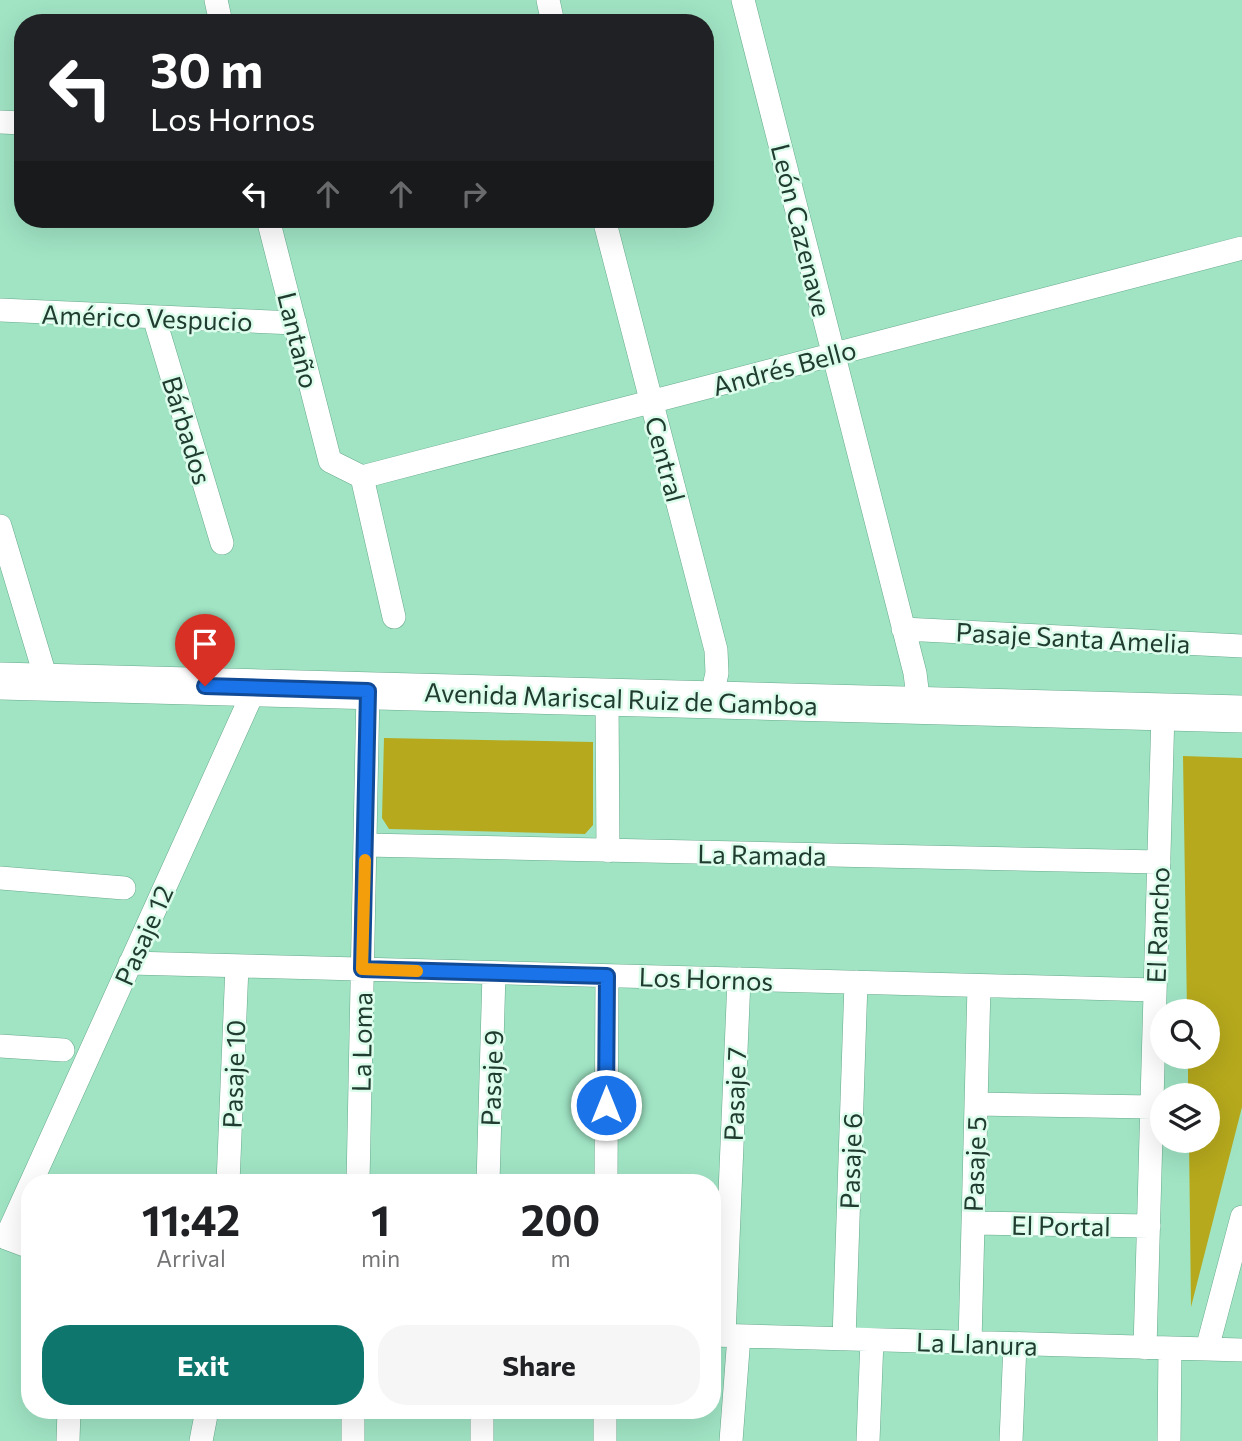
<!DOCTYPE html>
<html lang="en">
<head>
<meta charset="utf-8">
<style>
	:root { --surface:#fff; --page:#f6f6f6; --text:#202124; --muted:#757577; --accent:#0f766e }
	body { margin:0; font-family:Commissioner,sans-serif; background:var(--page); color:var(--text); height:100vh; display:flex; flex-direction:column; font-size:26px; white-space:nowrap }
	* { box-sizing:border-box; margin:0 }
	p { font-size:23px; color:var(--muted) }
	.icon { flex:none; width:38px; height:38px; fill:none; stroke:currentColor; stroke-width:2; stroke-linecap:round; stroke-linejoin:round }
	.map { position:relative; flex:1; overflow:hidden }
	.side { position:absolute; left:21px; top:1174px; width:700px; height:245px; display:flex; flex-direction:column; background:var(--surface); border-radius:28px; box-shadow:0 7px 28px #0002 }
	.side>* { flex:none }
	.top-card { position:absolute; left:14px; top:14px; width:700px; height:214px; border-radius:28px; box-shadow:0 7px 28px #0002; background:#202124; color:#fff; overflow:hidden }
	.controls { position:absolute; left:1150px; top:999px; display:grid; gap:14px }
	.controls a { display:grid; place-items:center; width:70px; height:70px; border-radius:50%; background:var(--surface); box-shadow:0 7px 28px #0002; font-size:35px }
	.pin { position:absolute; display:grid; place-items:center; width:60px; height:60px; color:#fff; margin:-72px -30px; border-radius:50% 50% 50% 0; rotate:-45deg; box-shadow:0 0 7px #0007 }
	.pin .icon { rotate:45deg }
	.me { position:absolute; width:77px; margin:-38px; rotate:0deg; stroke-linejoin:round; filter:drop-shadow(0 0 5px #0008) }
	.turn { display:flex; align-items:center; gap:24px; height:147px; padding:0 21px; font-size:32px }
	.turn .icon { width:91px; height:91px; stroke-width:2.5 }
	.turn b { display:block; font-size:49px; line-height:60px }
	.lanes { display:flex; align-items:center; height:66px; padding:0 21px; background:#0003; justify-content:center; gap:35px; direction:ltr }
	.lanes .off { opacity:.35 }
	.eta { display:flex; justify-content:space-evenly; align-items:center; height:119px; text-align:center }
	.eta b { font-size:42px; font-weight:700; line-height:49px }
	.action { display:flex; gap:14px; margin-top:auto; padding:14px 21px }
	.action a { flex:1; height:80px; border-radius:28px; background:var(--accent); color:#fff; font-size:28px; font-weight:700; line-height:80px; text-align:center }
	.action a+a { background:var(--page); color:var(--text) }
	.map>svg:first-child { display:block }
	.green { fill:#b6a91d }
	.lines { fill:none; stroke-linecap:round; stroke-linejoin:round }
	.minor-casing { stroke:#67aa8c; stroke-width:24 }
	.primary-casing { stroke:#67aa8c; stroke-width:38 }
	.minor { stroke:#fff; stroke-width:23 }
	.primary { stroke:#fff; stroke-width:37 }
	.route-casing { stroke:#114b97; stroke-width:18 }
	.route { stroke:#1a73e8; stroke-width:12 }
	.slow { stroke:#f59e0b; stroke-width:12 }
	.labels { text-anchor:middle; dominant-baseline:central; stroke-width:5; stroke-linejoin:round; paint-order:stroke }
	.street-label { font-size:26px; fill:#203c30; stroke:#dcfdec }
</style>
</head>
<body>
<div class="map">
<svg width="1242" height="1441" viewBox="0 0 1242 1441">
	<rect width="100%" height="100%" fill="#a0e4c4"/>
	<path class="green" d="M384,738L593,742V825L585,834L389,829L382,818Z
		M1183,756L1242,758V1107L1191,1307L1189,1141H1208V1096L1188,1095V1057H1208V1012L1187,1011Z"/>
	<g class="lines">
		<defs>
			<path id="minor" d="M216,0L221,23
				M548,0L553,23
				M743,0L915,673L919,706
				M0,122L23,123
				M268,219L330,461L362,477L1242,248
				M604,219L716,650L717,673L711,700
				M0,310L295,323
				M154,317L222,543
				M362,477L394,617
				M0,526L47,682
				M903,629L1242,646
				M607,697L608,851
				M365,845L1159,862
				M0,878L124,888
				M130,963L1155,990
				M0,1046L63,1050
				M976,1104L1152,1107
				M31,1183L255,688
				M228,1183L237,966
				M358,1183L368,691
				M488,1183L494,973
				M606,1183L607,976
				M30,1185L6,1238L30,1247
				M973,1223L1149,1226
				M712,1335L1242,1350
				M724,1335L739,979
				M844,1339L856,982
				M970,1343L979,986
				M1145,1348L1163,712
				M1207,1349L1242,1217
				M68,1441L69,1410
				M201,1441L207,1410
				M353,1441V1410
				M482,1441V1410
				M605,1441V1410
				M731,1441L739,1336
				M868,1441L872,1340
				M1011,1441L1015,1344
				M1169,1441L1170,1348"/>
			<path id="primary" d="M0,681L1242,714"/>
		</defs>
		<use href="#minor" class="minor-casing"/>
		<use href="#primary" class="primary-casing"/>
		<use href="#minor" class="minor"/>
		<use href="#primary" class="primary"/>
	</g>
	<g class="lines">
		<defs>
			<path id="route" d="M205,686L368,691L362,969L607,976L606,1105"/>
		</defs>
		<use href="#route" class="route-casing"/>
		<use href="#route" class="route"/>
		<path class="slow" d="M365,860L362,969L417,971"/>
	</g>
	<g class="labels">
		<g class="street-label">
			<text transform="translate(802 230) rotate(76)">León Cazenave</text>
			<text transform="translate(147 317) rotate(2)">Américo Vespucio</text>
			<text transform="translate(299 340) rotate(76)">Lantaño</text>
			<text transform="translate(784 367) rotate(-15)">Andrés Bello</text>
			<text transform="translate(188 430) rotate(73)">Bárbados</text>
			<text transform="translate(666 459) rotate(75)">Central</text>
			<text transform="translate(1073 637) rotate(3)">Pasaje Santa Amelia</text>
			<text transform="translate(621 698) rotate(2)">Avenida Mariscal Ruiz de Gamboa</text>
			<text transform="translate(762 854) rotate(1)">La Ramada</text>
			<text transform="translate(1157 925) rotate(-88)">El Rancho</text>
			<text transform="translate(143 935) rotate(-66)">Pasaje 12</text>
			<text transform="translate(706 978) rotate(2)">Los Hornos</text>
			<text transform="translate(361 1042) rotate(-89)">La Loma</text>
			<text transform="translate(233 1074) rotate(-88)">Pasaje 10</text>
			<text transform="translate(491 1078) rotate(-88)">Pasaje 9</text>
			<text transform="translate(734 1094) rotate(-88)">Pasaje 7</text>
			<text transform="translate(850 1161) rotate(-88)">Pasaje 6</text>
			<text transform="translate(974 1164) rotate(-88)">Pasaje 5</text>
			<text transform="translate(1061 1225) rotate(1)">El Portal</text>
			<text transform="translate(977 1343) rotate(2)">La Llanura</text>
		</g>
	</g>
</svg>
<div class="controls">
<a><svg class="icon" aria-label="search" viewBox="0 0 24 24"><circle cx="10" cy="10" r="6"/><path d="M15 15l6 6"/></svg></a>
<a><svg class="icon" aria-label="layers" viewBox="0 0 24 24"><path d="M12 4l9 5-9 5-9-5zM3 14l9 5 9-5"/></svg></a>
</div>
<div class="pin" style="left:205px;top:686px;background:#d93025"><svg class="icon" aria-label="arrive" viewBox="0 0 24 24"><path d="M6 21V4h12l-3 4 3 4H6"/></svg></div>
<svg class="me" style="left:606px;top:1105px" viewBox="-20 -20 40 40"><circle r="17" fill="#1a73e8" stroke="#fff" stroke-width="3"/><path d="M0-11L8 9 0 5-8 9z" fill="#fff"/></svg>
<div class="top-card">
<div class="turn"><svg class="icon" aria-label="left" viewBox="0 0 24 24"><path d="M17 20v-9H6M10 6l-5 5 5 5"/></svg><div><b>30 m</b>Los Hornos</div></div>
<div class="lanes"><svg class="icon" aria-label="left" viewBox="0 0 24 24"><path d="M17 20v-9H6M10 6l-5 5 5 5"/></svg><svg class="icon off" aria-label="ahead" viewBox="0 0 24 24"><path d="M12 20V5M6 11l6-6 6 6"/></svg><svg class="icon off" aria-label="ahead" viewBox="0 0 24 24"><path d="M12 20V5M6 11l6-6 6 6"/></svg><svg class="icon off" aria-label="right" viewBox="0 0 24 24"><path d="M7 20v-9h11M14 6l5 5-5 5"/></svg></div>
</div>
<section class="side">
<div class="eta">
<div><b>11:42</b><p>Arrival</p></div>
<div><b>1</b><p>min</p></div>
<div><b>200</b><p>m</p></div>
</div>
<div class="action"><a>Exit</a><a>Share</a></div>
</section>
</div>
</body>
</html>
